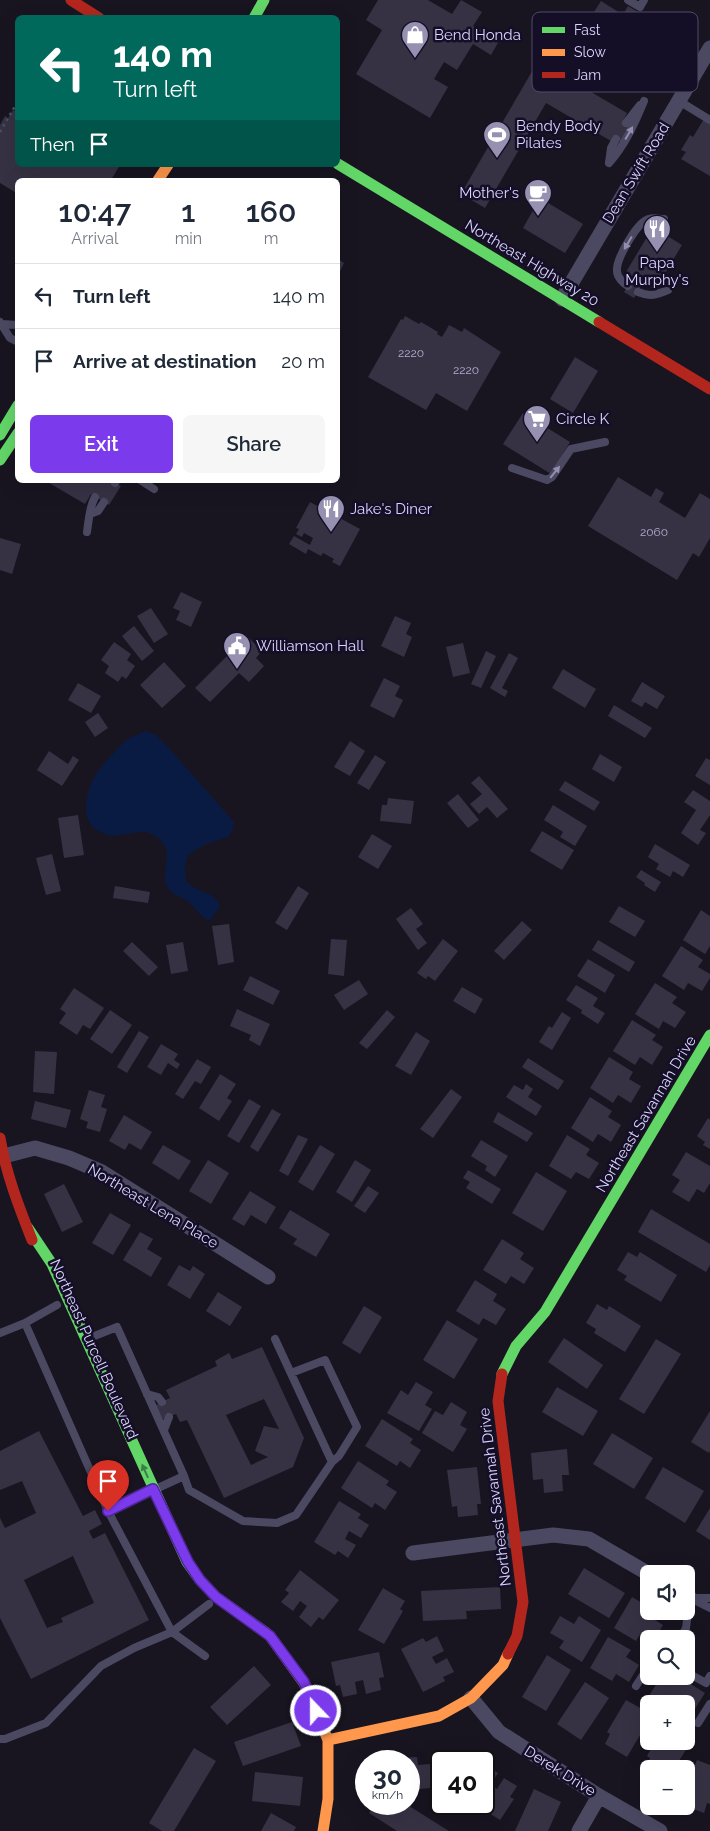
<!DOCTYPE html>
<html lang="en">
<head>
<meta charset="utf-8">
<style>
	:root { --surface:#fff; --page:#f6f6f7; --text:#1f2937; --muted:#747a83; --line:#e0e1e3; --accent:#7c3aed }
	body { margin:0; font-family:Raleway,sans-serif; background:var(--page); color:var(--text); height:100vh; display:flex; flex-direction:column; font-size:19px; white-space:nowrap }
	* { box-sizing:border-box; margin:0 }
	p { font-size:16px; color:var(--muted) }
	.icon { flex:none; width:28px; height:28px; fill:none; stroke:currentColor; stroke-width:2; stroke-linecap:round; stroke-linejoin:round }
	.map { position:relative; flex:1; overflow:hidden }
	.details { position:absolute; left:15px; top:178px; width:325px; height:305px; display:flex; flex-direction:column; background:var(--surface); border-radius:8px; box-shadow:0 5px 20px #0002 }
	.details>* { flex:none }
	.top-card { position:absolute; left:15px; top:15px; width:325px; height:152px; border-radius:8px; box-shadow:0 5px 20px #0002; background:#00695c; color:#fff; overflow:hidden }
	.tools { position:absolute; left:640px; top:1565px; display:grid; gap:10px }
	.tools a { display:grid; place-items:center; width:55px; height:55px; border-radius:8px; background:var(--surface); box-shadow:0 5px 20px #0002; font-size:25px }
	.speed { position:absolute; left:355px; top:1750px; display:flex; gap:10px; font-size:25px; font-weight:700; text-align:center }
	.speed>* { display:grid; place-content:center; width:65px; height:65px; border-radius:50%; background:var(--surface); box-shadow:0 5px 20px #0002; line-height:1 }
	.speed small { font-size:12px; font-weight:400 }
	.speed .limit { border:2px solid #111; border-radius:8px; background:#fff; color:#111 }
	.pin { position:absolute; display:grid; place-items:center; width:42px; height:42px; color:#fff; margin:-51px -21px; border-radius:50% 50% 50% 0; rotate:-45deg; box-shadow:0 0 5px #0007 }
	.pin .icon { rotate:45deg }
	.me { position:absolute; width:55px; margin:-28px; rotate:338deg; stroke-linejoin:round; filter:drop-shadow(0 0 4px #0008) }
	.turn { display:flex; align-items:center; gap:18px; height:105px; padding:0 15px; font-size:22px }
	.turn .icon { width:65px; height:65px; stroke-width:2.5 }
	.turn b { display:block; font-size:35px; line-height:42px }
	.then { display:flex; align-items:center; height:48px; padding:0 15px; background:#0003; gap:10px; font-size:19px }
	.eta { display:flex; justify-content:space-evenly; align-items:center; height:85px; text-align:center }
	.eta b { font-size:30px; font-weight:600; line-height:35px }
	.action { display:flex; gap:10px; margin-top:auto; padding:10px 15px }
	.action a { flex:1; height:58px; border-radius:8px; background:var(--accent); color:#fff; font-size:20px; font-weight:600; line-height:58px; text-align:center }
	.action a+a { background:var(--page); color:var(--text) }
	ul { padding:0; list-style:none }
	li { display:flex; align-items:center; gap:15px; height:65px; padding:0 15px; border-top:1px solid var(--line) }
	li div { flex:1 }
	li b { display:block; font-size:19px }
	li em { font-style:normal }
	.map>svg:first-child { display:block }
	.water { fill:#091b43 }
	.building { fill:#363244; fill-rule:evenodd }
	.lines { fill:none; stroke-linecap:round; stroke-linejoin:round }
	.path { stroke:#465262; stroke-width:2.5; stroke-dasharray:2.5 4; stroke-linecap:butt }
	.lane { stroke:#4b4962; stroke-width:8 }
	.street { stroke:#4b4962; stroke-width:15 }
	.fast { stroke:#63d668; stroke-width:11 }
	.slow { stroke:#ff974d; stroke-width:11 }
	.jam { stroke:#b3261e; stroke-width:11 }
	.oneway { fill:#938eb0 }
	.oneway2 { fill:#3f7c4b }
	.route-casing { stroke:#51269a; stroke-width:12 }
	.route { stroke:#7c3aed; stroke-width:9 }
	.labels { text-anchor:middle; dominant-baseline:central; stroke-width:5; stroke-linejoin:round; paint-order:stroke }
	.number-label { font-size:12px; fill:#b2acd0 }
	.poi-label { font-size:15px; fill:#dbd4ff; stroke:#140f27; text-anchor:start }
	.street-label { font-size:15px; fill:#dbd4ff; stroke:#140f27 }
	.key { fill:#140f27; stroke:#504a68; stroke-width:1 }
	.key-label { font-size:14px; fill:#dbd4ff }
</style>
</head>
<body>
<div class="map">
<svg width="710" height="1831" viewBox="0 0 710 1831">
	<rect width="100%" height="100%" fill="#181521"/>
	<path class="water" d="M145,731L156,735L168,747L234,822L232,831L228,837L204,845L188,855L185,865L186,881C190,884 193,887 197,889C208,895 215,893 220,907L209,921C199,915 199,913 192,905C185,897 170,896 166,884C162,872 172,855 163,843C142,816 118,850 93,827C80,814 88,786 97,773C102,765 121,745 128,739C133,736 140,734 145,731Z"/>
	<path class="building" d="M378,0H428L452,14L461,0L482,12L473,26L499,41L491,55L473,44L457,70L444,62L434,79L448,87L430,118L356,74L382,30L366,20Z
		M601,1L620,13L612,27L592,15Z
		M628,6L643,15L630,37L615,28Z
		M538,61L627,113L623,121L631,125L621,142L613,137L611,141L546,103L485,208L468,198L469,196L462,192Z
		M18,107V165H120L111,180H18V194L0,183V125L5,116L8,118L13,110L15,111Z
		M704,119L710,122V176L681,159L686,152L681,150L690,135L693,137Z
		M540,198L583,224L565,253L523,228Z
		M653,227L682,245L655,290L643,283L634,298L624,292L633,277L626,272Z
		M338,259L344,263L338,275Z
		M405,316L419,324L421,322L438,332L437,334L442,337L449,325L462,332L464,328L501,352L467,411L436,393L426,410L368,377L401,319L403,320Z
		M575,357L598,371L573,413L550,399Z
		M523,413L570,442L551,474L503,444Z
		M618,477L651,497L656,488L664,493L659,502L685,518L700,493L710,499V538L699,557L693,553L677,580L588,526Z
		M44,480H110L121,486L109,505L91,494L85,504Z
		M310,502L360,529L340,566L332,562L334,559L323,553L321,556L308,549L306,554L289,544L294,536L310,545L313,538L304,533L302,537L296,534L299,529L296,528Z
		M0,538L21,544L12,574L0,570Z
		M181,592L202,602L191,627L176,620L180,611L173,608Z
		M151,608L168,634L154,643L137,616Z
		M395,616L411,623L406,634L412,637L404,657L381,646Z
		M134,626L154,651L142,661L122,636Z
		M247,636L262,651L256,658L264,666L249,682L239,673L210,702L195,688Z
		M114,642L131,654L127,660L135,666L126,679L122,676L118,682L105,673L109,666L101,660Z
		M463,643L470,673L453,677L446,647Z
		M486,651L496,656L481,688L471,684Z
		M509,653L518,658L502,688L508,691L505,697L490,688Z
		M164,662L186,686L162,708L140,685Z
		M563,669L596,689L585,708L552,688Z
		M384,678L400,686L395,696L403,700L394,718L370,706Z
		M642,682L665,696L657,709L645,702L642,707L631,701Z
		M78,683L101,696L91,713L68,700Z
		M614,705L652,728L645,738L608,716Z
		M98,713L108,728L95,737L85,722Z
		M350,741L365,751L350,776L334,767Z
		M49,751L68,764L73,756L79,760L62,786L37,770Z
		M600,754L622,767L614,782L592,769Z
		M375,755L386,762L369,790L357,783Z
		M706,758L710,760V785L695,776Z
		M479,776L508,809L497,818L487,807L479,814L470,804L482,794L471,783Z
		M565,781L600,802L594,811L559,790Z
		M693,790L710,801V815L700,830L706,833L698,845L681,833L696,810L684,802Z
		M458,794L479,820L468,828L447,803Z
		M388,798L414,801L411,824L380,821L382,805H387Z
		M553,805L587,826L575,846L560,837L563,832L544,820Z
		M78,815L84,855L64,858L58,818Z
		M542,831L574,850L562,870L530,851Z
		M372,834L392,846L378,869L358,857Z
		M655,844L690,865L683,877L673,871L670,877L656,869L659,864L648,857Z
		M52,854L61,891L46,895L36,858Z
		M641,870L661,882L655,892L644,885L645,883L636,877Z
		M115,886L150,892L148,903L113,898Z
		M298,886L309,893L287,930L275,923Z
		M619,906L645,921L635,937L609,922Z
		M411,908L423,924L416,929L427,943L418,950L396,919Z
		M701,910L710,916V946L705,954L683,940Z
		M522,921L532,930L504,960L494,951Z
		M229,924L234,962L218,965L212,926Z
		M331,939L347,940L344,976L328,974Z
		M443,939L458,951L435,981L428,976L426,979L417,973Z
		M598,940L635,962L629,972L592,950Z
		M132,942L158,967L149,976L123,951Z
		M183,942L188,971L171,974L166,945Z
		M681,946L703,960L698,967L710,974V978L702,991L688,983L684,990L662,976Z
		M588,959L615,975L605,993L577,976Z
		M250,976L280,991L273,1005L243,990Z
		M359,980L368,994L344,1010L334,995Z
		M655,983L677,997L672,1003L686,1012L675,1028L663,1021L659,1029L635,1014Z
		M576,985L598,998L593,1006L605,1013L598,1024L581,1013L582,1010L566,1000Z
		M462,987L483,999L475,1014L453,1001Z
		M74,988L104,1008L90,1029L83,1025L77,1035L59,1023L66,1013L60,1009Z
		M237,1009L270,1024L260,1046L249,1040L251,1035L230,1026Z
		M110,1010L132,1025L112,1054L90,1039Z
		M387,1010L395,1017L367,1049L359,1043Z
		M562,1012L571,1018L552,1050L539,1042L549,1026L552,1028Z
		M632,1020L656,1035L652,1040L663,1047L652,1065L640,1057L635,1065L613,1051Z
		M139,1031L149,1037L127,1073L117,1067Z
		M416,1032L430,1041L411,1075L395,1066Z
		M161,1044L178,1054L174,1060L180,1064L177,1069L168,1063L161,1075L147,1067Z
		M35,1051L57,1052L54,1094L33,1092Z
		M609,1057L633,1072L629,1079L641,1086L631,1103L618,1095L613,1103L590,1088Z
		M528,1058L564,1081L558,1090L522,1067Z
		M197,1059L211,1067L201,1084L195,1081L183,1099L175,1094Z
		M220,1074L236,1084L227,1098L232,1101L219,1121L199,1108Z
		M526,1084L533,1089L528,1097L542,1106L536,1116L506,1097L514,1085L523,1090Z
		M451,1089L462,1097L433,1138L420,1129Z
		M89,1090L105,1095L101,1107L107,1109L100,1132L86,1128L88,1122L80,1119Z
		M590,1097L612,1111L608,1117L621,1125L611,1142L598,1134L593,1142L571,1128Z
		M249,1099L261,1106L239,1143L227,1136Z
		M35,1101L71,1110L66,1128L31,1119Z
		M272,1109L281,1114L258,1152L250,1147Z
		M498,1112L533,1133L527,1142L493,1122Z
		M124,1115L152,1132L141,1150L129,1143L125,1150L109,1141Z
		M708,1118L710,1120V1149L703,1145L705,1142L697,1136Z
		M298,1135L308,1139L288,1176L279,1171Z
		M567,1135L590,1149L586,1155L599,1163L589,1179L576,1172L571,1179L549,1166Z
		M481,1140L508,1156L495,1177L485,1170L487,1166L471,1156Z
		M163,1145L191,1161L179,1180L152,1163Z
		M320,1145L335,1154L313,1191L298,1182Z
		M686,1152L710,1166V1183L704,1193L697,1189L689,1202L672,1192L680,1180L672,1175Z
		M208,1160L229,1173L211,1204L189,1191Z
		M355,1160L371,1170L352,1202L336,1192Z
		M468,1170L501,1189L492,1204L466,1188L470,1182L463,1178Z
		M536,1172L567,1191L543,1231L512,1213Z
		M64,1184L83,1222L62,1232L44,1194Z
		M368,1186L379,1193L365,1213L354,1206Z
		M250,1191L276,1207L266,1224L251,1215L244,1226L232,1219Z
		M651,1209L710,1244V1265L706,1272L638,1232Z
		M290,1210L330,1234L316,1257L293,1244L297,1239L279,1228Z
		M110,1213L131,1225L113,1255L92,1243Z
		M140,1232L153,1239L147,1249L162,1258L151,1277L123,1260Z
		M502,1239L524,1253L520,1259L534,1268L524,1284L511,1276L506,1284L483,1270Z
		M628,1252L637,1257L640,1252L677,1275L661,1302L624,1280L627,1276L617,1270Z
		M179,1265L190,1271L193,1266L205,1274L190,1299L167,1285Z
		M475,1280L497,1294L493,1301L506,1309L496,1325L483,1318L479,1325L456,1311Z
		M218,1292L242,1307L230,1326L206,1311Z
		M597,1304L607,1310L609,1306L641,1326L625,1352L594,1333L596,1329L586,1323Z
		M364,1306L382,1317L360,1354L342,1343Z
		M447,1320L478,1339L454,1379L423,1360Z
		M564,1338L603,1365L587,1389L548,1362Z
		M656,1339L681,1354L644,1414L619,1399Z
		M262,1347L304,1438L293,1467L224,1498L187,1420L180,1422L176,1414L163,1419L156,1405L170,1398L166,1390L217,1366L215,1361L229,1353L232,1359ZM264,1399L279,1429L264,1426L255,1451L268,1457L251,1465L226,1415Z
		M416,1382L433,1392L425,1405L432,1409L419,1431L387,1413L401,1390L408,1395Z
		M557,1387L598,1411L583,1436L542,1412Z
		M451,1402L467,1412L460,1425L467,1429L453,1452L422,1433L435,1411L443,1415Z
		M710,1411V1451L709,1453L691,1442Z
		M382,1419L413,1439L410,1443L421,1450L410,1468L400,1461L397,1466L365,1446Z
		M39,1431L83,1516L95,1510L102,1524L89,1531L93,1539L105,1533L149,1620L31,1679L0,1618V1518L5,1528L36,1513L22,1481L0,1490V1451ZM73,1556L94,1603L61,1618L63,1622L47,1628L24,1580Z
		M612,1433L653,1458L634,1489L593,1464Z
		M567,1449L569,1475H562L563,1491L544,1493L543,1479L533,1480L531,1453Z
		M358,1461L389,1481L386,1485L397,1492L385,1510L375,1503L372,1508L341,1488Z
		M477,1467L481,1504H477L478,1515L458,1517L457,1506L452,1507L447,1470Z
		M663,1467L704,1491L685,1523L645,1498Z
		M339,1501L361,1514L358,1518L369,1525L361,1538L349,1531L345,1539L356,1545L348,1558L338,1551L335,1555L314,1542Z
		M710,1508V1540L696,1531Z
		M584,1568L625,1593L609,1618L568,1594Z
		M300,1570L339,1600L323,1620L319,1617L311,1627L299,1617L307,1606L300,1601L293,1611L281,1602L289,1593L285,1590Z
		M500,1587L501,1609L466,1611L467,1619L423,1621L421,1591Z
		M383,1588L405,1601L400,1609L403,1611L384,1644L358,1630Z
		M632,1597L649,1607V1611H654L650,1617L663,1625L655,1639H648L640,1634L636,1641L614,1628Z
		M560,1616L574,1624L579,1616L601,1630L582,1662L559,1648L564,1641L550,1633Z
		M437,1636L444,1651L432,1657L436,1664L447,1658L454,1672L443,1677L445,1681L423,1692L401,1649L423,1638L426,1642Z
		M608,1637L631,1650L626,1657L639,1665L629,1682L616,1674L612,1681L590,1668Z
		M379,1652L384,1677L379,1678L381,1690L366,1694L363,1680L355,1682L357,1694L343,1697L340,1685L336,1686L331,1662Z
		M547,1655L571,1670L546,1711L522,1697Z
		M254,1666L271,1685L227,1725L210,1707Z
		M661,1676H678L705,1693L686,1723V1704H650L646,1701Z
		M585,1682L609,1698L581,1740L557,1724Z
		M626,1700L649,1713V1720L627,1757L605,1744L610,1734L607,1732Z
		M292,1722L301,1746L243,1766L234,1742Z
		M686,1736L692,1740L674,1769L649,1770L645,1767L650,1758L647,1756L655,1741H686Z
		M194,1748L216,1761L174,1831H162L149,1823Z
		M417,1757L418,1765L441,1763V1787L409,1790V1761H399V1758Z
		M697,1760L710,1765V1804L707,1803L704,1813L686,1806V1788Z
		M484,1764L498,1773L490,1785L497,1789L504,1778L517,1786L510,1797L514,1799L500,1820L475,1804H484Z
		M255,1772L303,1777L300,1806L252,1801Z
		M534,1789L561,1802L548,1831H515Z
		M375,1804H406L449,1831H397L369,1813Z
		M271,1813L296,1827L294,1831H261Z"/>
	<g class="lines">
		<path class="path" d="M0,132L18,101"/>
		<path class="lane" d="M628,0L640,7L644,0
			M679,101L710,120
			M626,123L640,105
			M609,163C625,145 635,123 644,101
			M609,163L611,148L616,139
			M628,286C623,283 617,277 617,271C616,259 637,222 649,219C653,217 660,219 664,219
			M638,292C650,297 656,295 668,290
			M0,322L10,338L18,342
			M2,324L18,325
			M512,468L547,480L552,477L571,449L605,442
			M140,480L154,489
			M115,483L117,480
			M90,514L98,511L104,502
			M87,532C89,519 89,508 95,497
			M57,1305L25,1323L108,1511L172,1632L209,1604
			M0,1333L25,1323
			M87,1339L117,1327L184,1476L108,1511
			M291,1373L325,1360L357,1427L339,1456L332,1462
			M147,1394L158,1397L162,1402
			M164,1430L169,1417
			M184,1476L189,1490L243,1521L277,1523L296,1515L332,1462L275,1339
			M690,1598L710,1608
			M692,1598H710
			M680,1639L686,1628L690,1598
			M686,1672L706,1683L710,1676
			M636,1686L649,1666
			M698,1723L710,1704
			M0,1739H5L46,1723L101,1666L134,1648L172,1632L205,1656"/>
		<path class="street" d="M562,299L710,48
			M0,1157L35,1148L69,1158L102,1172L268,1277
			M413,1553L553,1535L589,1539L649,1574
			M686,1596L690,1598
			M471,1698L499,1732L599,1796L660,1831
			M579,1831L599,1796"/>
		<path class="fast" d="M254,18L264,0
			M338,164L599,322
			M0,435L18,405
			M0,460L18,433
			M28,1228L52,1264L187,1562L200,1580L216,1597L265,1632
			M502,1374L516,1346L545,1312L710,1035"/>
		<path class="slow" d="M158,180L168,165
			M265,1632L270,1636L304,1683L328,1740V1799L323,1831
			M328,1740L439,1716L471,1698L503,1665L508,1654"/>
		<path class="jam" d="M71,0L99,18
			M599,322L710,389
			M0,1138C6,1174 19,1207 32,1240
			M502,1374L498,1401L523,1602L517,1636L508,1654"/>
	</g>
	<defs><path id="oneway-solid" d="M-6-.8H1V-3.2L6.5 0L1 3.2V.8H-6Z" transform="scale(1.25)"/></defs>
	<g class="oneway">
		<use href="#oneway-solid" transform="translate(629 133) rotate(-60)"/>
		<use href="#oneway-solid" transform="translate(628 243) rotate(121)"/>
		<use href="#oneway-solid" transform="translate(555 472) rotate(-51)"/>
	</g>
	<use class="oneway2" href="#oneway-solid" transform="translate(145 1471) rotate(-114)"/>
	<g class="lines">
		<defs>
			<path id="route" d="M108,1511L153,1489L188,1562L200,1580L216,1597L270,1636L304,1682L316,1711"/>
		</defs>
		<use href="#route" class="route-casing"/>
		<use href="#route" class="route"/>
	</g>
	<defs>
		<symbol id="shop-pin" viewBox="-11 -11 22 30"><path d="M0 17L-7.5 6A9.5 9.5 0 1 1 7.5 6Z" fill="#9791b1" stroke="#140f27"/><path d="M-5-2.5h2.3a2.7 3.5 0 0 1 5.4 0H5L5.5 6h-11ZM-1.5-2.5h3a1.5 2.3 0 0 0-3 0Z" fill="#fff"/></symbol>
		<symbol id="stadium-pin" viewBox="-11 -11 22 30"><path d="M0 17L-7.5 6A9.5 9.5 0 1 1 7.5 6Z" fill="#9791b1" stroke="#140f27"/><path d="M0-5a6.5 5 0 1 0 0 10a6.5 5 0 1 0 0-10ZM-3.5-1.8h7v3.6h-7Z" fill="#fff"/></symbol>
		<symbol id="cafe-pin" viewBox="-11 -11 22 30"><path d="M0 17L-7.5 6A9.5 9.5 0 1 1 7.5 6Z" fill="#9791b1" stroke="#140f27"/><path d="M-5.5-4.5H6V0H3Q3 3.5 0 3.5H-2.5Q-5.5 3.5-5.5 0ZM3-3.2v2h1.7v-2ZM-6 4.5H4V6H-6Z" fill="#fff"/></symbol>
		<symbol id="restaurant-pin" viewBox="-11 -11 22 30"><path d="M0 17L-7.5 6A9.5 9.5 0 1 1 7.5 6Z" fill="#9791b1" stroke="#140f27"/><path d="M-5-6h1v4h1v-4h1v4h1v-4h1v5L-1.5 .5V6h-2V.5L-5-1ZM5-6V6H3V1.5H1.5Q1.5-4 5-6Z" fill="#fff"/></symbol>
		<symbol id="supermarket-pin" viewBox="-11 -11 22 30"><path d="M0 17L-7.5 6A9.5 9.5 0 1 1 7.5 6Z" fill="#9791b1" stroke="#140f27"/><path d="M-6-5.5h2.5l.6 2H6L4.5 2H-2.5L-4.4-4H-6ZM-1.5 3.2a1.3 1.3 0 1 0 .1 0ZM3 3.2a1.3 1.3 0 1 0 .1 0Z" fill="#fff"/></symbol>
		<symbol id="civic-pin" viewBox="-11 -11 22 30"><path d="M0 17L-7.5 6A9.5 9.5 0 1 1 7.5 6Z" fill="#9791b1" stroke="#140f27"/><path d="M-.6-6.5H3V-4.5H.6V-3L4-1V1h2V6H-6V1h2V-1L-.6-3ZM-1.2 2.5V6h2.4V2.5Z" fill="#fff"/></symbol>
	</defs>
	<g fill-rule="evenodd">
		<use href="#shop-pin" x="399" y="19" width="32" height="43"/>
		<use href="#stadium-pin" x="481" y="119" width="32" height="43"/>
		<use href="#cafe-pin" x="522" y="177" width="32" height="43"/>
		<use href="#restaurant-pin" x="641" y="213" width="32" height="43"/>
		<use href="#supermarket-pin" x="521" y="403" width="32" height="43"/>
		<use href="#restaurant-pin" x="315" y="493" width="32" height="43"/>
		<use href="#civic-pin" x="221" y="630" width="32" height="43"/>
	</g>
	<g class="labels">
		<g class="number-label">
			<text x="411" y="353">2220</text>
			<text x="466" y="370">2220</text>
			<text x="654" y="532">2060</text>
		</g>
		<g class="poi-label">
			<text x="434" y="35">Bend Honda</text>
			<text x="516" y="126">Bendy Body<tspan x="516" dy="17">Pilates</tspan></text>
			<text x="519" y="193" text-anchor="end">Mother's</text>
			<text x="657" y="263" text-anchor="middle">Papa<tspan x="657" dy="17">Murphy's</tspan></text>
			<text x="556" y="419">Circle K</text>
			<text x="350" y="509">Jake's Diner</text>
			<text x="256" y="646">Williamson Hall</text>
		</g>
		<g class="street-label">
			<text transform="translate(636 173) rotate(-59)">Dean Swift Road</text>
			<text transform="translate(532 263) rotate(31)">Northeast Highway 20</text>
			<text transform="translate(646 1114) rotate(-59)">Northeast Savannah Drive</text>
			<text transform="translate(153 1206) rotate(31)">Northeast Lena Place</text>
			<text transform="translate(94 1349) rotate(66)">Northeast Purcell Boulevard</text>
			<text transform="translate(495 1497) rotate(-97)">Northeast Savannah Drive</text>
			<text transform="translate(560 1771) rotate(32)">Derek Drive</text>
		</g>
	</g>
	<rect x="532" y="12" width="166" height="80" rx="8" class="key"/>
	<rect x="542" y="27" width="23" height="6" fill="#63d668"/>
	<rect x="542" y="49" width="23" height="7" fill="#ff974d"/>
	<rect x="542" y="72" width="23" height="6" fill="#b3261e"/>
	<g class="key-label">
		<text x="574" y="35">Fast</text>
		<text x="574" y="57">Slow</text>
		<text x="574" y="80">Jam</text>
	</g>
</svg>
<div class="tools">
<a><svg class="icon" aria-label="sound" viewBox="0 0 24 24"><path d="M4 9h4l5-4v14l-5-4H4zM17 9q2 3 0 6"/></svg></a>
<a><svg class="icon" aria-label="search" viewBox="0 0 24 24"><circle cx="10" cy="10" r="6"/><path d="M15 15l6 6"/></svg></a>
<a>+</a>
<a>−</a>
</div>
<div class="speed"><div>30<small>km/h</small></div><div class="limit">40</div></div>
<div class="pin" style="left:108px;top:1511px;background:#d93025"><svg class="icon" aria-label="arrive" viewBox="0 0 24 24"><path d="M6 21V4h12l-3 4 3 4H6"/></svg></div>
<svg class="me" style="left:316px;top:1711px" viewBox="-20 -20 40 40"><circle r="17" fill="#7c3aed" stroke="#fff" stroke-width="3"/><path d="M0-11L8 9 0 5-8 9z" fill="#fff"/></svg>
<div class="top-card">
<div class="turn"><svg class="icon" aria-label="left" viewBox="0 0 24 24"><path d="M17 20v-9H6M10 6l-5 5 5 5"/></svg><div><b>140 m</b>Turn left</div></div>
<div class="then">Then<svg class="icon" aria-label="arrive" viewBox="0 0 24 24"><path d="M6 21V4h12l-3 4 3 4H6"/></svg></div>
</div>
<section class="details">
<div class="eta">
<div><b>10:47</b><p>Arrival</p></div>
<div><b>1</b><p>min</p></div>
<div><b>160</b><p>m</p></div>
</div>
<ul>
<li><svg class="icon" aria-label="left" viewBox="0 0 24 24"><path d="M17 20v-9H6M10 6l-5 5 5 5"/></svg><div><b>Turn left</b></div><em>140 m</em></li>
<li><svg class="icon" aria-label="arrive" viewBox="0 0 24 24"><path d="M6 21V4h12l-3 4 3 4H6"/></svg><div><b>Arrive at destination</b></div><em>20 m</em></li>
</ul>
<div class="action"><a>Exit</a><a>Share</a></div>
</section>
</div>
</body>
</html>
